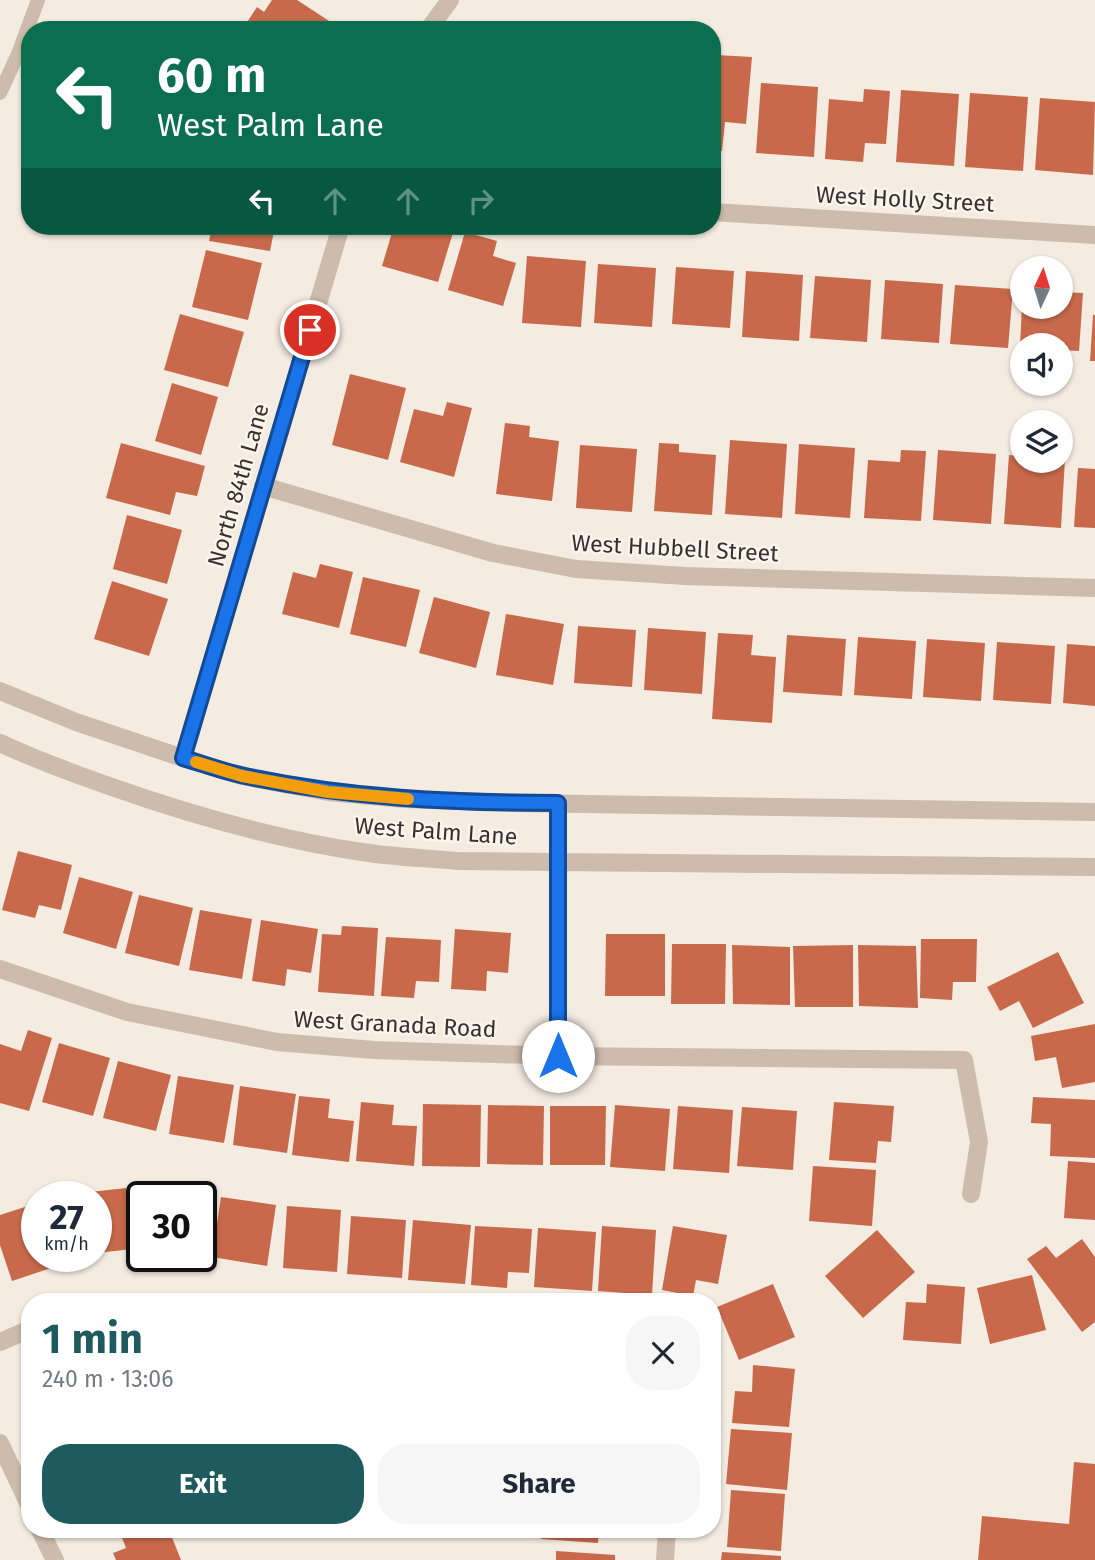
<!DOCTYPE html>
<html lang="en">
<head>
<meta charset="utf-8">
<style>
	:root { --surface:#fff; --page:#f6f6f7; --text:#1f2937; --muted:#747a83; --accent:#1f5a5e }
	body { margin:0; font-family:"Fira Sans",sans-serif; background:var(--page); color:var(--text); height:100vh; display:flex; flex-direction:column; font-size:26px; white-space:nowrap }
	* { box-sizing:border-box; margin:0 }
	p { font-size:23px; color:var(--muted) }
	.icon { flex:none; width:38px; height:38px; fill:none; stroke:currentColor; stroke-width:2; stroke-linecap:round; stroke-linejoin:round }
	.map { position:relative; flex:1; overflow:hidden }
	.details { position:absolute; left:21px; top:1293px; width:700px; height:245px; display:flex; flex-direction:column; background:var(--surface); border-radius:28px; box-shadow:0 2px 5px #0004 }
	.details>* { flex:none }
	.top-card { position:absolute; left:21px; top:21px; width:700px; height:214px; border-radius:28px; box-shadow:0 2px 5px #0004; background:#0b6e4f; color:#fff; overflow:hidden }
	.needle { width:46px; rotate:4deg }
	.fabs { position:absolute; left:1010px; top:256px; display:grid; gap:14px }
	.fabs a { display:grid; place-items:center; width:63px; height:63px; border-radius:50%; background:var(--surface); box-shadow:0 2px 5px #0004; font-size:35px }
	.speed { position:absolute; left:21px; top:1181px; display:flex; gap:14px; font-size:35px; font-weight:700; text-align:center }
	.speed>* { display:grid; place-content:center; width:91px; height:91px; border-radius:50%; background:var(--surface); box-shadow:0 2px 5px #0004; line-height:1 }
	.speed small { font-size:18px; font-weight:400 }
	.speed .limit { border:4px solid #111; border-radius:10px; background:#fff; color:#111 }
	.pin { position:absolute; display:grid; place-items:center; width:60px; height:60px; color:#fff; margin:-30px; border:4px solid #fff; border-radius:50%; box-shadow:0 2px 7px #0007 }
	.me { position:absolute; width:77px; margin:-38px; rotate:0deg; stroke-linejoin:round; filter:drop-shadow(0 0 5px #0008) }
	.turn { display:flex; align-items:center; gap:24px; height:147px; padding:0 21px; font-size:32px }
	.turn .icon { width:91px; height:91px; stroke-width:2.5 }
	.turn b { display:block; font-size:49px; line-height:60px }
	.lanes { display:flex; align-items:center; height:66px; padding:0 21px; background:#0003; justify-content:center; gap:35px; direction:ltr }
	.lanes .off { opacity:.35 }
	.round { display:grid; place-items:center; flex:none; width:74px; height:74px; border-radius:28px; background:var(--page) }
	.summary { display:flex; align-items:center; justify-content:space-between; height:119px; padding:0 21px }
	h1 { font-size:42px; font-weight:700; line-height:52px; color:var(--accent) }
	.button { display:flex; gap:14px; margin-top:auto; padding:14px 21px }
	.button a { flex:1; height:80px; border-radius:28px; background:var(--accent); color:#fff; font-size:28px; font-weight:700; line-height:80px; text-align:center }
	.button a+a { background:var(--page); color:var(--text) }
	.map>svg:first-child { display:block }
	.building { fill:#c8694b }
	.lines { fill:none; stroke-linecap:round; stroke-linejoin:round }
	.service { stroke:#cdbbac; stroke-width:14 }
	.minor { stroke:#cdbbac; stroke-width:18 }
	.route-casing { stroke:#114b97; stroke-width:18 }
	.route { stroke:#1a73e8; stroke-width:12 }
	.slow { stroke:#f59e0b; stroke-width:12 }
	.labels { text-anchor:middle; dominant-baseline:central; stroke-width:5; stroke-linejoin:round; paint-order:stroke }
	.street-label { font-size:23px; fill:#3b302b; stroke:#fbf5ee }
</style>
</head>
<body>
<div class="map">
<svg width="1095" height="1560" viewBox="0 0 1095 1560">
	<rect width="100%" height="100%" fill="#f4ebe1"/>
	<path class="building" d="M272,0H297L343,30H242L257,7L264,12Z
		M716,55L752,57L746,124L725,122L722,151L712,150V68H715Z
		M761,83L818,87L814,157L756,153Z
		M864,89L890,91L886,144L865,143L863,162L825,159L829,99L863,102Z
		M901,90L959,94L954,166L896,162Z
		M970,93L1028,97L1023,171L965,167Z
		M1040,98L1095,102L1093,175L1035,170Z
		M212,226H275L270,251L209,241Z
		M394,226H455L438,282L382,266Z
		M465,232L497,241L493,256L516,263L503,306L448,290Z
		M206,250L262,263L248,320L192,307Z
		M527,256L586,261L581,327L522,323Z
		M598,264L656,268L652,327L594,323Z
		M676,267L734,271L730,328L672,324Z
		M746,271L803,275L799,341L742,337Z
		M815,276L871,280L867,342L810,338Z
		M885,280L943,284L939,343L881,339Z
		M955,285L1013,289L1008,348L950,344Z
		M1060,292L1083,293L1079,351L1060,350V345H1020L1022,306H1060Z
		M180,314L244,332L228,387L164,370Z
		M1093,315H1095V361H1090Z
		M350,374L406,388L388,460L332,445Z
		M172,383L218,397L201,455L155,441Z
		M447,402L472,408L454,477L400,462L414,409L443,416Z
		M505,423L530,426L529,437L559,441L552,501L496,494Z
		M730,440L787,444L782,518L725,514Z
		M121,443L205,466L197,496L176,492L170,515L106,498Z
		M659,443L679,444V452L716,455L712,515L654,511Z
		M799,444L855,448L850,518L795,514Z
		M580,445L637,449L632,512L576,508Z
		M901,450L926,451L921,521L864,518L868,460L900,462Z
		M938,450L996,454L991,524L933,520Z
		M1009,455L1022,456V460L1065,459L1061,528L1004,524Z
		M1078,468L1095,469V528L1074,527Z
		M127,515L182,530L167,584L113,569Z
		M320,564L353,572L339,628L282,614L293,572L316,578Z
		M363,577L420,590L406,647L350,634Z
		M112,581L168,599L149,656L94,639Z
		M434,597L490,612L476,668L419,653Z
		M506,614L564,624L553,685L496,675Z
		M578,626L636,630L632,687L574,683Z
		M648,628L706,632L702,694L644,690Z
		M718,633L753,635L751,655L776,657L772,723L712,719Z
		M787,635L846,639L842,696L783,692Z
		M858,637L916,641L912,699L854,695Z
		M927,639L985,643L981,701L923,697Z
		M997,642L1055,646L1051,704L993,700Z
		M1067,644L1095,646V706L1063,703Z
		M18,851L72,865L61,910L39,905L35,918L2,910Z
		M79,877L133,892L116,949L63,933Z
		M139,895L193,908L179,966L125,953Z
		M200,910L252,919L242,979L189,970Z
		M261,920L318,929L311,973L287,969L285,986L252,981Z
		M342,926L378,928L374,996L318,992L322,934L341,935Z
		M455,929L511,933L508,973L487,971L486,991L451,989Z
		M606,934H665V996H605Z
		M386,937L441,940L439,982L416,981L414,998L381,996Z
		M921,939H977L976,982H953L952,1000L920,998Z
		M672,944H726L725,1004H671Z
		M732,945L790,947V1005L733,1004Z
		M853,945V1007H795L793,946Z
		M858,945L916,946L918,1008L859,1006Z
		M1058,952L1084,1003L1033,1028L1019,1001L1000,1011L987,987Z
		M1095,1024V1082L1062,1088L1056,1057L1035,1061L1031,1036Z
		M28,1030L52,1038L29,1111L0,1103V1044L21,1051Z
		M59,1043L110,1058L93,1116L42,1102Z
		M118,1061L171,1075L156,1131L103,1118Z
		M178,1076L234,1085L224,1143L169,1134Z
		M240,1086L296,1094L287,1153L233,1145Z
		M299,1096L330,1099L328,1118L354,1121L349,1162L292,1155Z
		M1033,1097L1095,1100V1158L1050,1156L1051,1124L1031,1123Z
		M361,1102L394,1105L392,1125L417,1126L414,1166L356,1161Z
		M834,1102L894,1106L891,1142L878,1141L876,1163L829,1160Z
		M423,1104L481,1105L480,1167L422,1166Z
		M488,1105L544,1106L543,1165L487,1164Z
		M615,1105L670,1109L665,1171L610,1167Z
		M550,1106H606L605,1165H550Z
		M678,1106L733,1110L729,1173L673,1169Z
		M742,1107L797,1111L793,1170L737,1166Z
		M1068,1161L1095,1163V1220L1064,1218Z
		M813,1166L876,1170L872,1226L809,1221Z
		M126,1188L133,1249L96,1253V1197H72V1194Z
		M150,1191L207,1195L203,1241H201V1197H149Z
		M221,1197L276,1205L267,1266L212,1257Z
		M37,1203V1256H64L66,1263L12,1281L0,1245V1215Z
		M287,1206L341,1210L337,1272L283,1268Z
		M351,1216L406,1220L402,1278L347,1274Z
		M413,1220L471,1225L465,1284L408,1280Z
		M475,1226L532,1229L529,1273L508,1272L507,1288L471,1285Z
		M602,1226L656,1230L652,1295L598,1291Z
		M673,1226L727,1235L718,1284L696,1280L693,1296L662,1290Z
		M538,1228L596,1232L592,1291L534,1287Z
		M877,1230L915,1272L863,1318L825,1276Z
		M1082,1239L1095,1257V1322L1082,1332L1027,1259L1046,1246L1056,1258Z
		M1032,1275L1046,1330L990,1344L977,1288Z
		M773,1284L795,1337L739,1360L717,1307Z
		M927,1284L965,1287L961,1344L903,1340L906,1302L926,1303Z
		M753,1365L795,1369L789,1427L732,1423L735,1391L752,1392Z
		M731,1429L792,1433L787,1490L726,1484Z
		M1074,1462L1095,1464V1560H978L982,1516L1069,1524Z
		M731,1490L785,1494L781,1551L727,1547Z
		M119,1530H169L181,1560H116L113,1553L126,1548Z
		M542,1530H599L598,1543L541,1539Z
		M556,1551L615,1555V1560H556Z
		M722,1552L781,1556V1560H721Z"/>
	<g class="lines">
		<path class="service" d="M0,93L18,54L38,0"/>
		<path class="minor" d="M428,30L450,0
			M712,212L1095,235
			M263,486L493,553L576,569L685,576L1095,588
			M0,691L76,722L183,758L242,776L328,792L405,799L519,803L1095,812
			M0,743C36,760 72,773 109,786C191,815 275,839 362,852C393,857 426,858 457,861L1095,867
			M183,758L341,226
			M558,803V1056
			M0,969L127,1012L277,1042L374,1050L558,1056L964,1060L979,1142L971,1194
			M0,1342L30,1329
			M0,1443L30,1507
			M40,1530L55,1560
			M665,1560L667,1530"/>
	</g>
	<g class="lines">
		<defs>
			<path id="route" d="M310,330L183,758C204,764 224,772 245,776C348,798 452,803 558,803V1056"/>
		</defs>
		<use href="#route" class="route-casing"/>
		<use href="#route" class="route"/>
		<path class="slow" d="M196,762L242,776L328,792L408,799"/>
	</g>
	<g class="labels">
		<g class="street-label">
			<text transform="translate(905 199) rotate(3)">West Holly Street</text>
			<text transform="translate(238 485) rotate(-74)">North 84th Lane</text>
			<text transform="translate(675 548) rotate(3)">West Hubbell Street</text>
			<text transform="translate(436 831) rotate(4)">West Palm Lane</text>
			<text transform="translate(395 1024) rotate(3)">West Granada Road</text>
		</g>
	</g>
</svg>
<div class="fabs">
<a><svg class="needle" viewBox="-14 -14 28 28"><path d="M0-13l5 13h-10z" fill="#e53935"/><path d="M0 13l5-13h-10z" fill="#747a83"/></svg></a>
<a><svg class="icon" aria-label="sound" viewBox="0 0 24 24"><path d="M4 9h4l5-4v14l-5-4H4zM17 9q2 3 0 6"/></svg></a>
<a><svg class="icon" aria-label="layers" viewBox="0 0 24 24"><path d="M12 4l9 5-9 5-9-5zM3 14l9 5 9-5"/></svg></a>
</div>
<div class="speed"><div>27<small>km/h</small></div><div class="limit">30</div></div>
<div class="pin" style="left:310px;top:330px;background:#d93025"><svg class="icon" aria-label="arrive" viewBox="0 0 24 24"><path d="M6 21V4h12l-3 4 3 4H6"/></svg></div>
<svg class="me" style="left:558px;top:1056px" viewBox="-20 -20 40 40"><circle r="19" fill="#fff"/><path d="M0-13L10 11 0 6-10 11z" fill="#1a73e8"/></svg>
<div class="top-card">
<div class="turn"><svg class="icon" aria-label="left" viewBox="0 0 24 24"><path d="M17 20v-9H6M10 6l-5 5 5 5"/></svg><div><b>60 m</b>West Palm Lane</div></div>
<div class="lanes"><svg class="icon" aria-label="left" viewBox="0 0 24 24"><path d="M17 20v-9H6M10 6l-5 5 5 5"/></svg><svg class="icon off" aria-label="ahead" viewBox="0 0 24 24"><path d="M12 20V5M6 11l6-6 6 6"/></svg><svg class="icon off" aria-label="ahead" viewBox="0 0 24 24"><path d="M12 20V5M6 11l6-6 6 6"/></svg><svg class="icon off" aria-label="right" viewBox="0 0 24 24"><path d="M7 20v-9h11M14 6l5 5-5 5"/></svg></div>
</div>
<section class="details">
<div class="summary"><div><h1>1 min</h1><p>240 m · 13:06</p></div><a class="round"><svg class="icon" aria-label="close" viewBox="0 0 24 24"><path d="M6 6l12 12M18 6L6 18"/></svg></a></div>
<div class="button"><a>Exit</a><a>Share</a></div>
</section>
</div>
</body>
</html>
